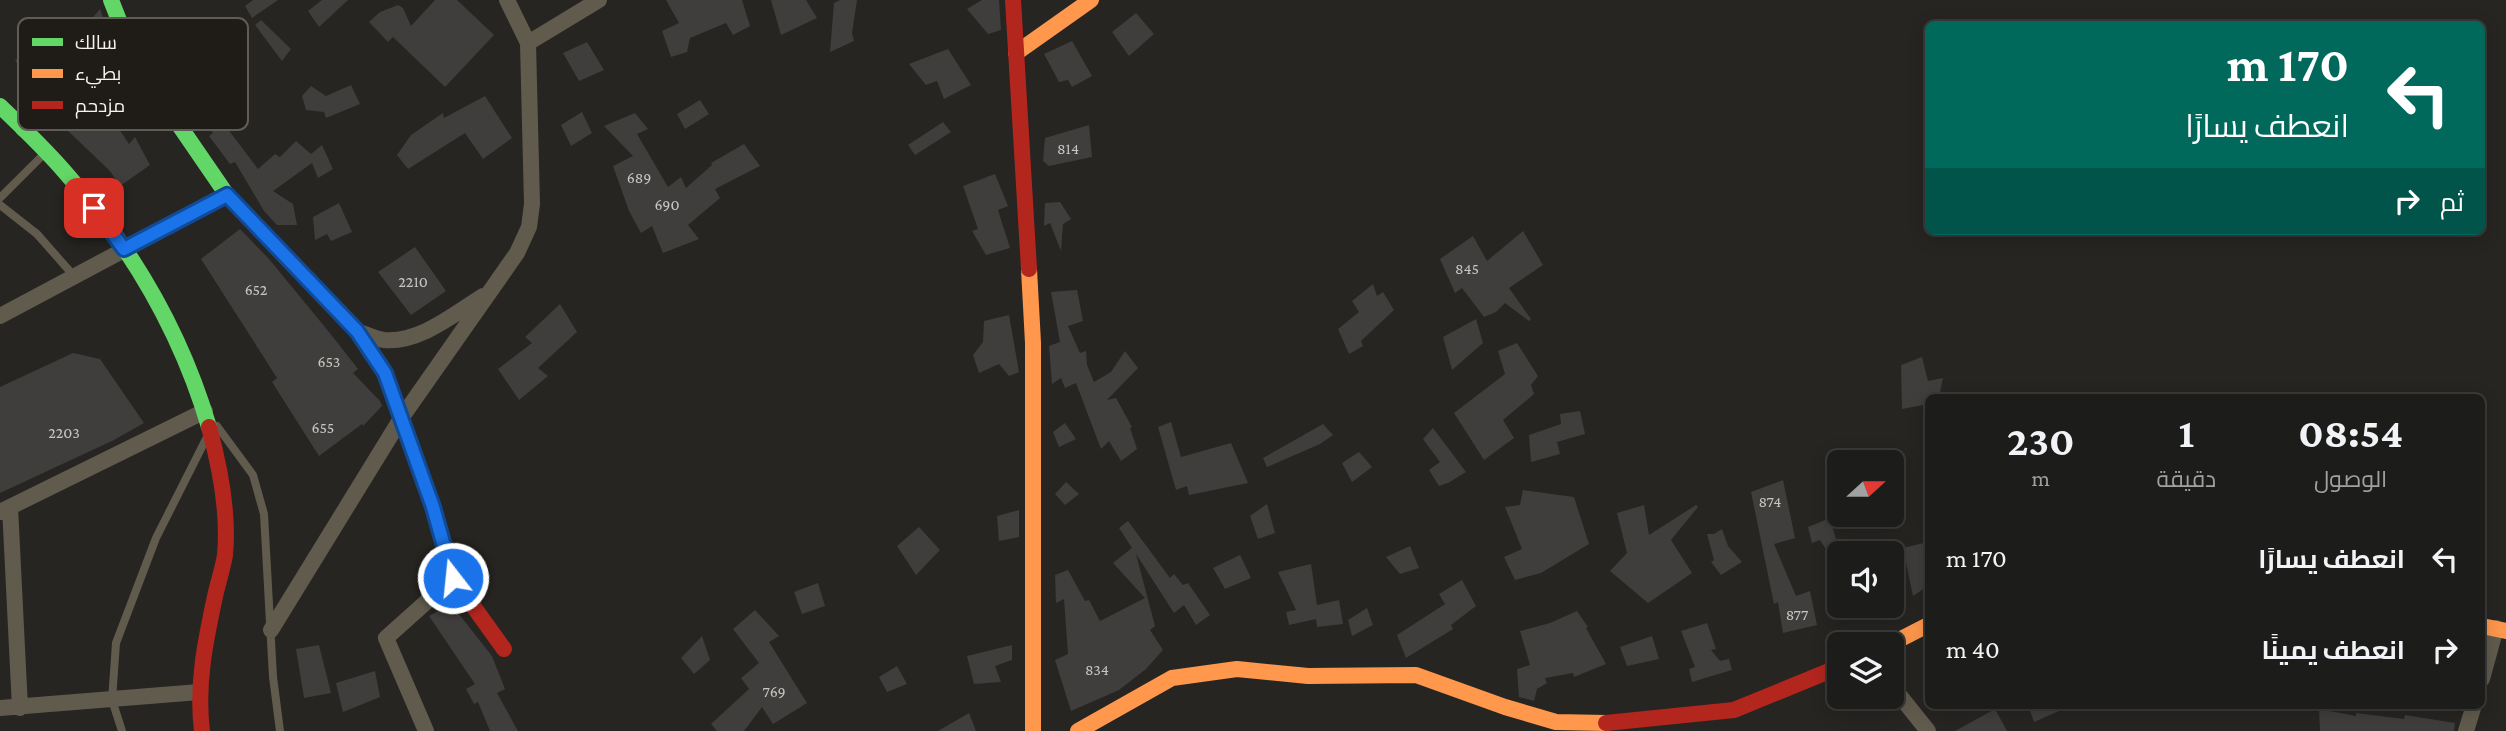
<!DOCTYPE html>
<html lang="ar">
<head>
<meta charset="utf-8">
<style>
	:root { --surface:#1c1c1a; --page:#252523; --text:#f1f3f6; --muted:#a0a1a2; --line:#3a3a39 }
	body { margin:0; font-family:"Crimson Pro",Cairo,serif; background:var(--page); color:var(--text); direction:rtl; height:100vh; display:flex; flex-direction:column; font-size:26px; white-space:nowrap }
	* { box-sizing:border-box; margin:0 }
	p { font-size:23px; color:var(--muted) }
	.icon { flex:none; width:38px; height:38px; fill:none; stroke:currentColor; stroke-width:2; stroke-linecap:round; stroke-linejoin:round }
	.map { position:relative; flex:1; overflow:hidden; direction:ltr }
	.drawer { position:absolute; left:1925px; top:394px; width:560px; height:315px; display:flex; flex-direction:column; background:var(--surface); border-radius:10px; box-shadow:0 4px 18px #0003,0 0 0 2px var(--line); direction:rtl }
	.drawer>* { flex:none }
	.hud { position:absolute; left:1925px; top:21px; width:560px; height:214px; border-radius:10px; box-shadow:0 4px 18px #0003,0 0 0 2px var(--line); direction:rtl; background:#00695c; color:#fff; overflow:hidden }
	.needle { width:46px; rotate:69deg }
	.buttons { position:absolute; left:1827px; top:450px; display:grid; gap:14px }
	.buttons a { display:grid; place-items:center; width:77px; height:77px; border-radius:10px; background:var(--surface); box-shadow:0 4px 18px #0003,0 0 0 2px var(--line); font-size:35px }
	.pin { position:absolute; display:grid; place-items:center; width:60px; height:60px; color:#fff; margin:-30px; border-radius:14px; box-shadow:0 4px 10px #0006 }
	.me { position:absolute; width:77px; margin:-38px; rotate:344deg; stroke-linejoin:round; filter:drop-shadow(0 0 5px #0008) }
	.turn { display:flex; align-items:center; gap:24px; height:147px; padding:0 21px; font-size:32px }
	.turn .icon { width:91px; height:91px; stroke-width:2.5 }
	.turn b { display:block; font-size:49px; line-height:60px }
	.then { display:flex; align-items:center; height:66px; padding:0 21px; background:#0003; gap:14px; font-size:26px }
	.eta { display:flex; justify-content:space-evenly; align-items:center; height:119px; text-align:center }
	.eta b { font-size:42px; font-weight:700; line-height:49px }
	ul { padding:0; list-style:none }
	li { display:flex; align-items:center; gap:21px; height:91px; padding:0 21px }
	li div { flex:1 }
	li b { display:block; font-size:26px }
	li em { font-style:normal }
	.map>svg:first-child { display:block }
	.building { fill:#3f3e3c }
	.lines { fill:none; stroke-linecap:round; stroke-linejoin:round }
	.lane { stroke:#615b4e; stroke-width:8 }
	.street { stroke:#615b4e; stroke-width:16 }
	.fast { stroke:#63d668; stroke-width:16 }
	.slow { stroke:#ff974d; stroke-width:16 }
	.jam { stroke:#b3261e; stroke-width:16 }
	.route-casing { stroke:#114b97; stroke-width:18 }
	.route { stroke:#1a73e8; stroke-width:12 }
	.labels { text-anchor:middle; dominant-baseline:central; stroke-width:6; stroke-linejoin:round; paint-order:stroke }
	.number-label { font-size:16px; fill:#c8c6c2 }
	.key { fill:#1f1c17; stroke:#5f5c58; stroke-width:2 }
	.key-label { font-size:19px; fill:#f5f3ef }
</style>
</head>
<body>
<div class="map">
<svg width="2506" height="731" viewBox="0 0 2506 731">
	<rect width="100%" height="100%" fill="#262522"/>
	<path class="building" d="M253,0H278L252,18L245,6Z
		M322,0H348L319,27L308,11Z
		M435,0H457L494,35L445,87L393,37L388,42L369,22L380,12L398,5L403,8L411,26Z
		M666,0H742L750,26L733,35L726,23L690,38L687,52L671,57L662,31L679,23Z
		M771,0H806L817,18L781,35Z
		M840,0H857L852,33L854,41L830,52L834,3Z
		M982,0H999L1001,30L988,34L967,9Z
		M100,9L118,59L68,90L67,87L41,99L15,60L40,47L41,50L84,28Z
		M1136,13L1154,34L1129,56L1112,32Z
		M162,17L178,41L175,43L208,83L205,85L223,106L215,112L258,169L275,154L280,157L296,141L311,154L322,145L333,169L318,178L312,163L273,191L293,204L297,225H277L264,211L235,162L230,164L209,136L213,133L184,100L182,101L155,50L138,30Z
		M261,20L291,49L282,61L255,25Z
		M1072,41L1092,76L1072,87L1068,80L1059,82L1044,54Z
		M587,42L604,70L579,81L563,53Z
		M948,49L971,85L944,99L937,81L926,85L909,64Z
		M351,85L360,104L326,118L324,112L306,110L302,96L311,86L326,96Z
		M485,96L512,138L483,159L465,133L408,169L397,155L411,135L443,113L444,118Z
		M700,100L709,114L685,129L677,114Z
		M107,111L129,144L135,137L150,165L120,186L110,171L67,130Z
		M582,112L592,133L571,146L561,125Z
		M635,113L648,129L637,134L668,187L681,177L686,188L712,165L711,163L744,144L760,166L715,189L720,198L688,225L699,239L663,253L652,226L641,233L629,211L613,166L633,156L604,126Z
		M943,122L951,132L915,155L908,145Z
		M1089,125L1092,157L1049,166L1043,161L1045,138Z
		M995,174L1008,206L998,210L1010,248L986,255L972,231L978,229L963,186Z
		M1060,202L1071,219L1063,224L1061,251L1050,223L1044,226L1045,203Z
		M339,203L352,232L331,241L327,234L315,240L313,217Z
		M240,229L269,259L329,332L358,369L353,373L380,401L382,406L363,426L362,424L319,456L272,382L277,378L201,259Z
		M1523,231L1543,265L1509,288L1531,319L1529,321L1505,303L1496,312L1484,317L1462,288L1455,293L1440,259L1473,236L1487,261Z
		M415,247L446,291L411,315L378,272Z
		M1373,284L1377,296L1383,292L1394,310L1361,341L1363,346L1349,354L1338,329L1359,312L1352,301Z
		M1077,290L1083,321L1068,326L1080,353L1086,351L1087,365L1094,382L1111,372L1125,351L1138,368L1107,400L1116,398L1132,427L1130,428L1137,449L1121,461L1109,441L1101,449L1076,383L1065,388L1061,378L1052,384L1049,346L1060,342L1051,292Z
		M560,304L577,332L538,368L548,376L519,400L498,369L532,343L525,337Z
		M1009,315L1019,372L1009,376L999,364L979,373L973,355L983,342L984,321Z
		M1476,319L1483,343L1452,370L1443,337Z
		M1517,343L1538,376L1531,385L1534,394L1503,420L1514,438L1484,460L1454,413L1505,374L1498,351Z
		M73,353L100,359L144,423L114,440L0,493V387Z
		M1922,357L1928,381L1943,378L1939,397H1928V404L1902,409L1901,365Z
		M1580,411L1585,434L1557,442L1560,454L1531,462L1529,435L1561,424L1560,414Z
		M1171,422L1181,457L1231,443L1248,483L1189,495L1187,486L1176,490L1158,427Z
		M1065,423L1076,439L1059,447L1053,432Z
		M1323,424L1333,435L1320,444L1267,467L1263,458Z
		M1433,428L1466,472L1448,483L1439,486L1429,470L1440,462L1423,439Z
		M1359,452L1372,467L1352,482L1342,463Z
		M1783,480L1795,538L1774,544L1796,596L1810,591L1817,625L1783,633L1778,602L1774,604L1751,492Z
		M1066,482L1079,494L1065,505L1055,494Z
		M1523,490L1574,497L1589,544L1541,573L1515,580L1504,557L1522,549L1505,507L1520,505Z
		M1267,504L1275,533L1258,539L1250,516Z
		M1644,505L1649,535L1696,505L1698,507L1671,540L1692,573L1648,603L1610,571L1627,553L1617,513Z
		M1019,510V537L999,541L997,516Z
		M1830,518L1837,543L1829,554L1820,540L1812,543L1808,527Z
		M1128,521L1170,578L1174,574L1183,585L1188,583L1210,615L1196,625L1184,605L1174,613L1136,554L1155,626L1150,630L1163,650L1146,669L1119,690L1071,711L1055,660L1068,654L1064,599L1056,603L1055,575L1068,570L1085,601L1089,600L1100,621L1145,598L1113,563L1132,548L1119,528Z
		M919,527L940,550L916,575L897,546Z
		M1722,529L1728,546L1742,562L1721,575L1711,562L1714,560L1707,534H1714Z
		M1928,542V586L1913,596L1903,548Z
		M1410,546L1419,568L1400,574L1386,557Z
		M1240,555L1251,578L1225,589L1213,568Z
		M1311,564L1317,605L1339,600L1343,624L1317,627L1316,619L1289,625L1286,612L1296,610L1278,572Z
		M1462,580L1476,606L1451,625L1453,629L1406,658L1397,635L1445,604L1439,594Z
		M818,583L825,606L802,614L794,592Z
		M451,604L492,656L505,689L497,693L518,731H490L478,702L474,704L466,689L475,684L429,616Z
		M1367,608L1373,625L1352,636L1348,620Z
		M755,610L779,636L769,642L807,703L773,724L762,707L744,731H717L711,724L749,689L741,678L759,663L733,629Z
		M1577,611L1588,627L1586,628L1606,664L1574,677L1573,673L1545,678L1547,683L1537,689L1534,701L1519,697L1517,669L1530,665L1520,631L1550,623Z
		M1707,623L1716,649L1711,650L1720,661L1729,659L1732,670L1692,682L1689,669L1695,667L1681,631Z
		M702,636L710,660L694,674L681,658Z
		M1652,636L1659,659L1627,666L1620,647Z
		M319,645L331,693L304,698L296,649Z
		M1012,645V660L995,666L1001,682L974,684L967,656Z
		M897,666L907,684L887,692L879,677Z
		M375,671L380,697L343,712L336,683Z
		M2028,705H2073L2034,722Z
		M1995,709L2007,731H1955Z
		M2319,709L2356,716V713L2404,719L2405,715L2455,723L2454,731H2320Z
		M969,713L976,731H938Z"/>
	<g class="lines">
		<path class="lane" d="M0,198L44,154
			M0,205L37,234L74,276
			M217,426L253,475L264,514L273,677L280,731
			M122,731L112,700L116,643L156,538L207,437"/>
		<path class="street" d="M528,43L599,0
			M23,129L135,61
			M0,316L227,195
			M357,331C366,334 375,339 384,340C420,343 454,314 483,296
			M10,507L20,708
			M0,512L205,411
			M271,630L402,417L517,253L529,227L532,204L528,43L507,0
			M2482,679L2496,628
			M1892,686L1928,731
			M0,708L199,692
			M426,731L386,638L453,578
			M2466,731L2474,705"/>
		<path class="fast" d="M111,0L135,61L227,195L357,331L385,373L418,466
			M0,106C22,127 44,148 64,171C130,245 181,332 209,427"/>
		<path class="slow" d="M1016,53L1091,0
			M1029,269L1033,343V731
			M2482,626L2506,631
			M1891,644L1928,625
			M1078,731L1172,678L1237,669L1308,676L1416,675L1505,707L1556,722L1606,723"/>
		<path class="jam" d="M1013,0L1029,269
			M418,466L433,507L453,578L504,649
			M1606,723L1734,710L1839,667
			M202,731C196,683 206,638 216,592C219,580 223,567 225,555C229,513 220,467 209,427"/>
	</g>
	<g class="lines">
		<defs>
			<path id="route" d="M94,208L124,249L227,195L357,331L385,373L433,507L453,578"/>
		</defs>
		<use href="#route" class="route-casing"/>
		<use href="#route" class="route"/>
	</g>
	<g class="labels">
		<g class="number-label">
			<text x="1068" y="148">814</text>
			<text x="639" y="177">689</text>
			<text x="667" y="204">690</text>
			<text x="1467" y="268">845</text>
			<text x="413" y="281">2210</text>
			<text x="256" y="289">652</text>
			<text x="329" y="361">653</text>
			<text x="323" y="427">655</text>
			<text x="64" y="432">2203</text>
			<text x="1770" y="501">874</text>
			<text x="1797" y="614">877</text>
			<text x="1097" y="669">834</text>
			<text x="774" y="691">769</text>
		</g>
	</g>
	<rect x="18" y="18" width="230" height="112" rx="10" class="key"/>
	<rect x="32" y="38" width="31" height="8" fill="#63d668"/>
	<rect x="32" y="69" width="31" height="9" fill="#ff974d"/>
	<rect x="32" y="101" width="31" height="8" fill="#b3261e"/>
	<g class="key-label">
		<text x="75" y="49">سالك</text>
		<text x="75" y="80">بطيء</text>
		<text x="75" y="112">مزدحم</text>
	</g>
</svg>
<div class="buttons">
<a><svg class="needle" viewBox="-14 -14 28 28"><path d="M0-13l5 13h-10z" fill="#e53935"/><path d="M0 13l5-13h-10z" fill="#a0a1a2"/></svg></a>
<a><svg class="icon" aria-label="sound" viewBox="0 0 24 24"><path d="M4 9h4l5-4v14l-5-4H4zM17 9q2 3 0 6"/></svg></a>
<a><svg class="icon" aria-label="layers" viewBox="0 0 24 24"><path d="M12 4l9 5-9 5-9-5zM3 14l9 5 9-5"/></svg></a>
</div>
<div class="pin" style="left:94px;top:208px;background:#d93025"><svg class="icon" aria-label="arrive" viewBox="0 0 24 24"><path d="M6 21V4h12l-3 4 3 4H6"/></svg></div>
<svg class="me" style="left:453px;top:578px" viewBox="-20 -20 40 40"><circle r="17" fill="#1a73e8" stroke="#fff" stroke-width="3"/><path d="M0-11L8 9 0 5-8 9z" fill="#fff"/></svg>
<div class="hud">
<div class="turn"><svg class="icon" aria-label="left" viewBox="0 0 24 24"><path d="M17 20v-9H6M10 6l-5 5 5 5"/></svg><div><b>170 m</b>انعطف يسارًا</div></div>
<div class="then">ثم<svg class="icon" aria-label="right" viewBox="0 0 24 24"><path d="M7 20v-9h11M14 6l5 5-5 5"/></svg></div>
</div>
<section class="drawer">
<div class="eta">
<div><b>08:54</b><p>الوصول</p></div>
<div><b>1</b><p>دقيقة</p></div>
<div><b>230</b><p>m</p></div>
</div>
<ul>
<li><svg class="icon" aria-label="left" viewBox="0 0 24 24"><path d="M17 20v-9H6M10 6l-5 5 5 5"/></svg><div><b>انعطف يسارًا</b></div><em>170 m</em></li>
<li><svg class="icon" aria-label="right" viewBox="0 0 24 24"><path d="M7 20v-9h11M14 6l5 5-5 5"/></svg><div><b>انعطف يمينًا</b></div><em>40 m</em></li>
</ul>
</section>
</div>
</body>
</html>
